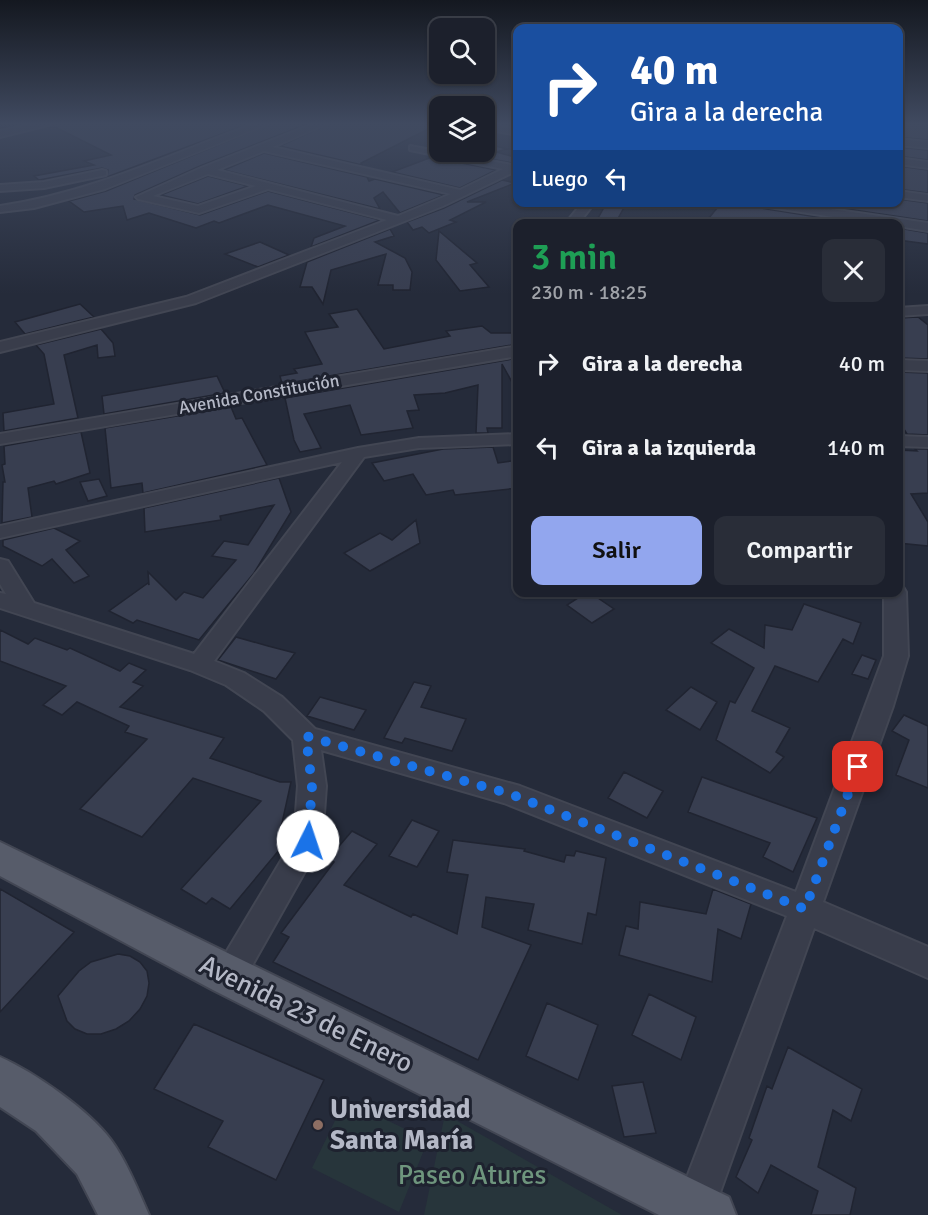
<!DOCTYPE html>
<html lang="es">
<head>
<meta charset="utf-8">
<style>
	:root { --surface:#1c202c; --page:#292d38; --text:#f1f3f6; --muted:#a0a3a9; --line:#3a3e48; --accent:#92a6ee }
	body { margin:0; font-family:Signika,sans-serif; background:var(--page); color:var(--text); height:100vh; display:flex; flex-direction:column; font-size:22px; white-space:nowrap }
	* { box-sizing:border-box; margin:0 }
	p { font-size:20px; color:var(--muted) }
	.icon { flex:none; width:33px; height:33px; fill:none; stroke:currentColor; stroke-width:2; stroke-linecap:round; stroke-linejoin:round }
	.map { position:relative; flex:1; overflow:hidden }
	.sheet { position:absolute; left:513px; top:219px; width:390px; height:378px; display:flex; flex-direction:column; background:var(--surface); border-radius:12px; box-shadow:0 2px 4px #0004,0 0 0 2px var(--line) }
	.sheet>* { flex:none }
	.guide { position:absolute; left:513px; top:24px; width:390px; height:183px; border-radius:12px; box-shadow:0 2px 4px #0004,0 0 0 2px var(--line); background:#1a4fa0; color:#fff; overflow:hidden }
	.tools { position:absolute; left:429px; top:18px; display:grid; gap:12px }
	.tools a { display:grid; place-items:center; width:66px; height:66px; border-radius:12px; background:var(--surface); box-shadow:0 2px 4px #0004,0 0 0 2px var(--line); font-size:30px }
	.pin { position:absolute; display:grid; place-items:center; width:51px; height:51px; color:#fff; margin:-26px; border-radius:12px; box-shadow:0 3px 9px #0006 }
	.me { position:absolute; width:66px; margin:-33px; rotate:4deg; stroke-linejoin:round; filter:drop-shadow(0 0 4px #0008) }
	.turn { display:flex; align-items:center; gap:21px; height:126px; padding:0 18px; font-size:27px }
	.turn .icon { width:78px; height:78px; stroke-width:2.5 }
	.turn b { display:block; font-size:42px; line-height:51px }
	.then { display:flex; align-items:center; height:57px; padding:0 18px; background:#0003; gap:12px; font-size:22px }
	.round { display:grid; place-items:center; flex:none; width:63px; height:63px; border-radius:12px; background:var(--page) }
	.overview { display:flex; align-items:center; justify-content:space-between; height:102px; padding:0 18px }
	h1 { font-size:36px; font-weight:600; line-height:45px; color:#1e9e55 }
	.button { display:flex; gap:12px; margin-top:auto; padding:12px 18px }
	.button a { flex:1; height:69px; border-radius:12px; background:var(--accent); color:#111; font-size:24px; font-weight:600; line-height:69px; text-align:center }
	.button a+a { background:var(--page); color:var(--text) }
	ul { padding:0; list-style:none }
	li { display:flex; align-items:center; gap:18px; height:84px; padding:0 18px }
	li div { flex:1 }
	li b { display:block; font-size:22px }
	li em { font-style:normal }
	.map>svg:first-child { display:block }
	.green { fill:#27353b }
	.building { fill:#383e50; stroke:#202431; stroke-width:1.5 }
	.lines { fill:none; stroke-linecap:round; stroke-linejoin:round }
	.minor-casing { stroke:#424653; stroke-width:4 }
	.major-casing { stroke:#424653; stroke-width:4 }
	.minor { fill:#393d4b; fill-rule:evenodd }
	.major { fill:#575c6a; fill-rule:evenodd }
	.route { stroke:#1a73e8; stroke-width:10; stroke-dasharray:0 18 }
	.education-dot { fill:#8d6e63; stroke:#1e222f; stroke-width:2 }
	.labels { text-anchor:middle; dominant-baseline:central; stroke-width:6; stroke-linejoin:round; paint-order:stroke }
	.far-street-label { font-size:18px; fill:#b4b8c6; stroke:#1e222f }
	.near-street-label { font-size:27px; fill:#b4b8c6; stroke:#1e222f }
	.near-poi-label { font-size:27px; font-weight:bold; fill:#b4b8c6; stroke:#1e222f; text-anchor:start }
	.near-park-label { font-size:27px; fill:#6e957d; stroke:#1e222f }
</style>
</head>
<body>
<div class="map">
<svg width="928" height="1215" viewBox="0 0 928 1215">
	<rect width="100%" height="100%" fill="#252b3a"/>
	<path class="green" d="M345,1100L428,1140L399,1212L312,1168Z
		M445,1114L622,1215H424Z"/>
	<path class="building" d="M54,124H248L107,177L108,170L102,168L39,180L34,176L94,165L84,161L111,155L53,126Z
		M269,124H307L200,166L135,195L134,199L200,215L268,191L380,220L311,247L314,238L345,226L268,205L219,223L214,221L196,228L149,213L127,220L123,206L84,212L69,201L106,191Z
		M328,124H438L361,163L362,165L280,146Z
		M898,124H928V140L898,137Z
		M484,143L507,149L496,152L518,158V161L512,163L452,152H484Z
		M898,147L928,150V160L898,156Z
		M264,153L367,177L369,181L375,179L444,195L400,213L383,192L374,198L380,209L224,170Z
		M432,157L496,170L460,188L392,172Z
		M898,166L928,170V193L898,189Z
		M208,176L248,186L198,204L161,195Z
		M502,180L515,183L467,202H486L450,220L456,222L429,233L422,227L413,230L407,222L444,208Z
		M898,199L928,203V221L801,202H898Z
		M607,202H627L616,222L597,220Z
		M722,202H748L755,207L861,224H704Z
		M898,228L928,233V244L898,240Z
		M390,229L394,236L375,242L405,258L412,272L410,290H393V285H378L386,254L331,270L323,304L312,287H300L307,262Z
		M439,231L477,263L470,265L489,287L460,291L436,260Z
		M260,242L289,255L258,267L225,254Z
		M80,304L94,317L25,334L15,322Z
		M357,309L384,349L450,336L446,331L482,326L491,333H518V344L282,384L280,376L297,373L294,369L322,364L305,332L338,327L329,314Z
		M918,317L928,325V359L898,358V318Z
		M101,329L113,343L115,356L98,358L97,345L64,355L78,418L4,431L3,413L54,404L44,354L36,345Z
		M518,358V393L502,364V428H487L488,433H476L478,385L445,393L414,395L419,410L407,411L413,428L361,435L350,405L304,414L321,448L300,452L294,440L285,398Z
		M898,372L928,373V435L907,434L898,420Z
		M217,376L225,393L104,414L102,396Z
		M231,407L236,419L242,418L267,465L143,493L142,483L111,488L105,428Z
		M81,432L90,473L56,484L54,481L28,488L32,517L2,523L3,482H5L2,465L5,464L4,446Z
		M493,447L498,463L518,460V488L455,495L453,490L426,495L413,474L384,481L372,463L443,449Z
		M915,449H928V493L911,494L928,522V546L898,543V450L917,451Z
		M279,478L291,512L254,573L199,640L137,620L133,623L109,611L148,583L149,585L148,572L176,600L184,592L203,598L236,560L212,556L224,541L248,545L274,505L220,516L221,520L145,532L144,508Z
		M99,479L107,496L88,501L80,482Z
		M416,520L420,543L370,571L344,553L380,533L392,540Z
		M54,528L80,541L66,550L89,576L74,583L52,559L42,566L3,546V540Z
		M587,592H589L614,609L592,623L567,605Z
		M804,604L861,623L853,644L843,639L818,682L775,666L752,711L790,728L776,752L784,757L770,773L716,740L730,701L735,703L754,668L711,643L729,629L764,648L765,625L792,630Z
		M0,630L28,644L35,638L67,650L70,648L120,671L129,663L146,670L133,682L143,686L120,707L224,738L210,758L280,782H291L280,832L290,837L230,909L212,898L206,904L181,889L261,801L193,778L142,837L80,809L147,739L125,732L129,726L77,702L62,715L43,705L66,686L0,661Z
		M236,637L268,646L295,653L276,679L218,660Z
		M862,655L876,660L868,679L852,674Z
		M414,682L431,686L421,707L466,719L452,751L405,738L402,743L384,738Z
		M691,687L717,702L700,730L666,710Z
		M320,697L366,710L354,730L307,716Z
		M904,715L928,726V788L896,775L909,740L892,731Z
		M624,772L663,791L647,818L608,798Z
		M702,777L817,818L793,872L763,857L770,843L688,812Z
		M412,820L439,831L417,867L389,856Z
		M352,831L377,844L344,885L411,917L413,914L457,934L468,875L447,872L453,840L525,849L524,851L564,862L566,855L574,856L576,851L606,858L596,915L588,913L582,944L528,930L534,904L486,897L482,927L531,945L478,1060L273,962L289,937L281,933L334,862L328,859Z
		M0,889L74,932L0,1012Z
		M713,889L751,904L741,939L718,929L712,982L619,955L626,926L638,929L640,902L706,914Z
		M118,954L130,956L140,962L147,971L149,983L147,996L140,1009L129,1021L116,1029L101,1034H87L75,1029L67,1021L58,996L79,971L91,962Z
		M649,994L696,1017L681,1060L632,1035Z
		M547,1003L598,1025L578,1080L526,1056Z
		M194,1024L324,1080L276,1180L208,1147L223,1121L154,1089Z
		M788,1047L862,1089L851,1121L833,1110L818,1167L856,1188L850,1215H811L818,1191L771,1165L758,1193L736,1177L752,1140L749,1138L767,1086L772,1089Z
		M643,1082L656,1133L624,1137L612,1086Z"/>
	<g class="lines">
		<defs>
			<path id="minor" d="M34,124H52L0,137V131Z
				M254,124H267L105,189L34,208L0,212V206C90,193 169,155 254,124Z
				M313,124H326L273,147L460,190L503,169L410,150V146L512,165L518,163V170L443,206L196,303L0,352V342L186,297L387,220L268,189L199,213L138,199L136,197L201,168ZM264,151L451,194L398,216L217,170ZM208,174L256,186L198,206L153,196Z
				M484,124L518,129V135L484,129Z
				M898,139L928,142V148L898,145Z
				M898,158L928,162V168L898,164Z
				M102,170L106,171V175L44,188L0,191V185L44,182Z
				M898,191L928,195V201L898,197Z
				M583,202H595L578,224H565Z
				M750,202H782L928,223V231L898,226V224H879L755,205Z
				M928,306V314L898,316V308Z
				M518,346V356L0,444V434Z
				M898,360L928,361V371L898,370Z
				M518,434V444L419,448L364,457L214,661L244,673L282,697L315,729L520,786L796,892L884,656V592H898V586L903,587L906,592L908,656L893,706L823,902L928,947V978L814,928L712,1215H680L676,1206L787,916L504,803L321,750L326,786L322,841L240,987L228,992L216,987L212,976L294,839L298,786L293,740L264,711L226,685L190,670L0,608V593L6,594L0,584V559L8,561L34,603L194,654L342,462L0,538V526L358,448L419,438Z
				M898,436L928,437V447L898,446Z"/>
			<path id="major" d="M0,842L729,1197L736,1215H659L213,990L0,876Z
				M0,1057C34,1072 89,1110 111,1140C126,1160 139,1192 149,1215H98L77,1174L36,1131L0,1107Z"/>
		</defs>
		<use href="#minor" class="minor-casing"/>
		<use href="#major" class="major-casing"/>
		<use href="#minor" class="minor"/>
		<use href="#major" class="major"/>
	</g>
	<linearGradient id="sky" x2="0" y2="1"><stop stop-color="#141820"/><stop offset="0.42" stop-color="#404a60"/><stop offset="1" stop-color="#404a60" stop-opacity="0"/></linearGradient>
	<rect width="928" height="294" fill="url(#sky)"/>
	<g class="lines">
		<path class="route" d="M308,841L312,786L306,736L510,794L805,909L858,767"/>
	</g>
	<circle class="education-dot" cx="318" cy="1125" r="6"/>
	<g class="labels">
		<g class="far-street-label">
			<text transform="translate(259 394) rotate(-10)">Avenida Constitución</text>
		</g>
		<g class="near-street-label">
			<text transform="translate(306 1014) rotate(26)">Avenida 23 de Enero</text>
		</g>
		<g class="near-poi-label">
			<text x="330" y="1109">Universidad<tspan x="330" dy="31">Santa María</tspan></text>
		</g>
		<g class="near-park-label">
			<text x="472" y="1175">Paseo Atures</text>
		</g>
	</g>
</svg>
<div class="tools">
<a><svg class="icon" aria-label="search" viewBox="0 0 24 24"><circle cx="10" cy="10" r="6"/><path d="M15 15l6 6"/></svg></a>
<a><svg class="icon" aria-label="layers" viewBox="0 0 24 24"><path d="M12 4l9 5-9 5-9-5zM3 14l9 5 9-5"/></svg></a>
</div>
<div class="pin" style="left:858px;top:767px;background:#d93025"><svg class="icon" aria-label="arrive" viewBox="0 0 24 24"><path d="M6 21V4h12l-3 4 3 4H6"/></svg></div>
<svg class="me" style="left:308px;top:841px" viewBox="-20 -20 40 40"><circle r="19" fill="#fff"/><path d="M0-13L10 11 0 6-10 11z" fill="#1a73e8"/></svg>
<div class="guide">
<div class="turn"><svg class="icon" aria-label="right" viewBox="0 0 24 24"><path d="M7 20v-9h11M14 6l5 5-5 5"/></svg><div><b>40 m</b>Gira a la derecha</div></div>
<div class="then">Luego<svg class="icon" aria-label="left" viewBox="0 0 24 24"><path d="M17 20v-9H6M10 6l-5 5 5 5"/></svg></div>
</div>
<section class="sheet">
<div class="overview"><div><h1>3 min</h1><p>230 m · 18:25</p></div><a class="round"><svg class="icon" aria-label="close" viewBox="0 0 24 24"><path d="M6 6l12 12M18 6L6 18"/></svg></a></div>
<ul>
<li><svg class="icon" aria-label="right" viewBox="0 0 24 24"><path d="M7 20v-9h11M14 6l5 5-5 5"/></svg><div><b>Gira a la derecha</b></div><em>40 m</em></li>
<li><svg class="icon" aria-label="left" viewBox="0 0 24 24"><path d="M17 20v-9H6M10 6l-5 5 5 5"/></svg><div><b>Gira a la izquierda</b></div><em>140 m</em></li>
</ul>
<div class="button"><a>Salir</a><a>Compartir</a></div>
</section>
</div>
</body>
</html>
